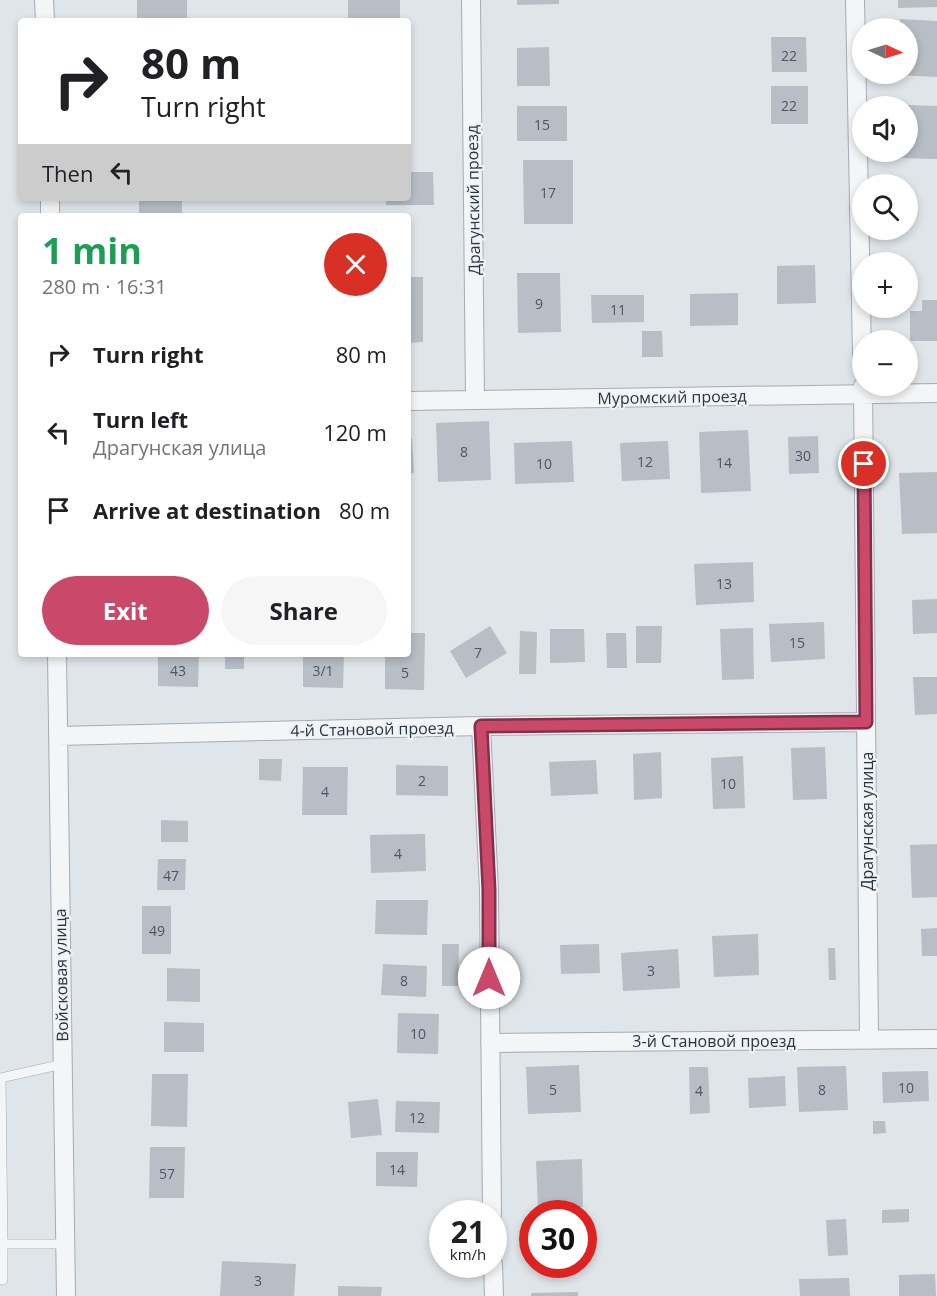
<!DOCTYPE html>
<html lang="en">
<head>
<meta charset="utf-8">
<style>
	:root { --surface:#fff; --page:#f6f6f6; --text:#202124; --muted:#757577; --accent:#ca496a }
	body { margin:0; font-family:"Open Sans",sans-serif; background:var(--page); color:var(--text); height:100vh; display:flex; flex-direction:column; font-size:22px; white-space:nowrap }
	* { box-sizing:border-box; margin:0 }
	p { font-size:20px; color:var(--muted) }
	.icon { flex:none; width:33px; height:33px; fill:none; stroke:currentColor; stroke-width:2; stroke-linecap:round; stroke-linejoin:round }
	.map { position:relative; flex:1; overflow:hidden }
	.drawer { position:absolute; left:18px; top:213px; width:393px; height:444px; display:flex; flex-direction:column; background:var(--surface); border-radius:6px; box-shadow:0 3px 9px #0003 }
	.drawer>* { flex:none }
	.hud { position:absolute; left:18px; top:18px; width:393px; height:183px; border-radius:6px; box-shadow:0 3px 9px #0003; background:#fff; color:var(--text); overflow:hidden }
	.needle { width:39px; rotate:94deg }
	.controls { position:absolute; left:852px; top:18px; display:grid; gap:12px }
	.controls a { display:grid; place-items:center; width:66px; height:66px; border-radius:50%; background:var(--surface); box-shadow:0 3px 9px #0003; font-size:30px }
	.speed { position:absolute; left:429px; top:1200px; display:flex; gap:12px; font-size:30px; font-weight:700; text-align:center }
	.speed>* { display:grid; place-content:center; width:78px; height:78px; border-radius:50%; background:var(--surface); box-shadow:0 3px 9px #0003; line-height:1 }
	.speed small { font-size:15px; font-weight:400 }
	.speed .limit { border:9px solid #d22; background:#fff; color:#111 }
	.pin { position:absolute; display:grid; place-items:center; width:51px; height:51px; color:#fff; margin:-26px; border:3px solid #fff; border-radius:50%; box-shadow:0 2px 6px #0007 }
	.me { position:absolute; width:66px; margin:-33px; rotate:0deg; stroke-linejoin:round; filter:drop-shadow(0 0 4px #0008) }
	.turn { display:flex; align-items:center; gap:21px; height:126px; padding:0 24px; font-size:27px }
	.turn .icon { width:78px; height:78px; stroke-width:2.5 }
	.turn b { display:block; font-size:42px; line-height:51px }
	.then { display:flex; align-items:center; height:57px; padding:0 24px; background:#0003; gap:12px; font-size:22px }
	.round { display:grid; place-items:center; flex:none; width:63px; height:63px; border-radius:32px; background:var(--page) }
	.overview { display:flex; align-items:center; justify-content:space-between; height:102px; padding:0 24px }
	h1 { font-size:36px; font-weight:700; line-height:45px; color:#1e9e55 }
	.primary-button { display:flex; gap:12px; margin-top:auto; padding:12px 24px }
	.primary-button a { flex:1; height:69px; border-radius:36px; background:var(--accent); color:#fff; font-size:24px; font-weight:700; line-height:69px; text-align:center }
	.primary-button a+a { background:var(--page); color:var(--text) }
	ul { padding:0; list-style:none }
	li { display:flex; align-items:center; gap:18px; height:78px; padding:0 24px }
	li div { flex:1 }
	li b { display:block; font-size:22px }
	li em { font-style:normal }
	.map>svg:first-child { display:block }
	.building { fill:#b8bec6 }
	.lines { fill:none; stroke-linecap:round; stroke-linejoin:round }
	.lane-casing { stroke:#a5acb3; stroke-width:10 }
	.street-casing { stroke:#a5acb3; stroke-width:20 }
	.lane { stroke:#f3f5f7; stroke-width:9 }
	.street { stroke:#f3f5f7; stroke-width:18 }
	.route-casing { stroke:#832f45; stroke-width:15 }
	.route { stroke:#ca496a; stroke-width:10 }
	.labels { text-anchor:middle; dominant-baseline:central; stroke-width:4.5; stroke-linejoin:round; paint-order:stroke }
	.number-label { font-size:14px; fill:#4d5662 }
	.street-label { font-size:16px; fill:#293440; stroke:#f0f3f6 }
</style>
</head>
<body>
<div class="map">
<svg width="937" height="1296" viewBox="0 0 937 1296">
	<rect width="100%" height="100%" fill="#e0e5e9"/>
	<path class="building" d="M137,0H187V21H137Z
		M348,0H400V21H348Z
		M517,0H559V4L517,5Z
		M898,0H937V7L898,8Z
		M900,19L937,21V77L897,75V74H908V28H900Z
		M771,37H806L807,72H772Z
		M549,47L550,86H517V48Z
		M771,86H808V124H771Z
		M908,105L937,106V159L898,158L899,152H908Z
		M517,106H567V141H517Z
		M523,160H573V224H524Z
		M408,172H433L434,205H386V198H408Z
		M139,198H182V216H139Z
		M815,265L816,303L777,304V266Z
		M517,273H560L561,332L518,333Z
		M408,277H423V342L408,343Z
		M738,293V325L690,326V294Z
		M591,295H644V322L592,323Z
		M922,300H937V341H910V311H922Z
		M642,331H662L663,357H642Z
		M489,421L491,480L438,482L436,423Z
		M748,430L751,491L701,493L699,432Z
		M818,436L819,473L789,474L788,437Z
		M412,438L414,473H408V439Z
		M572,441L574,482L515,484L514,443Z
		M668,441L670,479L622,481L620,443Z
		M937,472V533L902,534L899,473Z
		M753,562L754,602L696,605L694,564Z
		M937,599V633L913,634L912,600Z
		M824,622L825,659L771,662L769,624Z
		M490,626L507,653L466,678L450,651Z
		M636,626H662L661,663H636Z
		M753,628L754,679L722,680L720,629Z
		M550,629H584L585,662L550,663Z
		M520,631L537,632L536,674H519Z
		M408,633H425L424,690L385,689V654H408Z
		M606,633H626L627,668H607Z
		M158,654H199L198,687L158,686Z
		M225,654H244V669H225Z
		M303,654H344L343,688L303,687Z
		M913,677H937V714L915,715Z
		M825,747L827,799L793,800L791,748Z
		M661,752L662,798L634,800L633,754Z
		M743,756L745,808L713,809L711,758Z
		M259,759H282L281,781L259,780Z
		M596,760L598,794L551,796L549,762Z
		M396,765L448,766V796L396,795Z
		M303,767H348L347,815H302Z
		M161,820L188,821V842H161Z
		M425,834L426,871L371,873L370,835Z
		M937,844V897L912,898L910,845Z
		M158,859H186L185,890H157Z
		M376,900H428L427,935L375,934Z
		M142,906H171V954H142Z
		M937,928V956H922L921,929Z
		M758,934L759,975L714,977L712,936Z
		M442,944H459L458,986H442Z
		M599,944L600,973L561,974L560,945Z
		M828,948H835L836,980H829Z
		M678,949L680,988L623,991L621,953Z
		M383,964L427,966L426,997L381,995Z
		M167,968L200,969V1002L167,1001Z
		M398,1013L439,1014L438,1054L397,1053Z
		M164,1022L204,1023V1052H164Z
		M579,1065L581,1112L528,1114L526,1067Z
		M846,1066L848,1110L799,1112L797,1067Z
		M689,1067H708L710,1113L690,1114Z
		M928,1071L929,1101L883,1103L882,1072Z
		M152,1074H188L187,1127L151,1126Z
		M785,1076L786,1106L749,1108L748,1078Z
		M378,1099L382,1135L351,1138L348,1102Z
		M396,1101L440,1102L439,1133L395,1132Z
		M873,1121H885L886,1133L873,1134Z
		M150,1147H185L184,1198H149Z
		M376,1152H418L417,1187L376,1186Z
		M582,1159L583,1207L538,1209L536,1161Z
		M909,1209V1222L882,1223V1210Z
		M846,1219L848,1255L828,1256L826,1220Z
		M222,1261L296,1264L294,1296H220Z
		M935,1274L936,1296H899V1275Z
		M849,1278L850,1296H800L799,1279Z
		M338,1286L382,1287L381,1296H338Z
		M578,1292V1296H531V1293Z"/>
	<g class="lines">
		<defs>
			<path id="lane" d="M0,1078L63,1064
				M1,1078L3,1244
				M0,1280H3V1244H65"/>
			<path id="street" d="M44,0L45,21
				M471,0L475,400
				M855,0L862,354
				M50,198V216
				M863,386L869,1040
				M408,401L937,393
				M57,654L66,1296
				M481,726L489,890L492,1214
				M58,736L481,726L866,722
				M490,1043L937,1039
				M493,1264L494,1296"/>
		</defs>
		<use href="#lane" class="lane-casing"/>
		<use href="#street" class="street-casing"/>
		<use href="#lane" class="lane"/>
		<use href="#street" class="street"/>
	</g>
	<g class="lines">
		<defs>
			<path id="route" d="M489,978V890L481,726L866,722L864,464"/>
		</defs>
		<use href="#route" class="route-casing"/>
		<use href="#route" class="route"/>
	</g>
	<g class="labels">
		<g class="number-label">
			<text x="789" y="55">22</text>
			<text x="789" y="105">22</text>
			<text x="542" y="124">15</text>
			<text x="548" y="192">17</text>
			<text x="539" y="303">9</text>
			<text x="618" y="309">11</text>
			<text x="464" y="451">8</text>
			<text x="803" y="455">30</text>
			<text x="645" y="461">12</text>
			<text x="724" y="462">14</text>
			<text x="544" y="463">10</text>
			<text x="724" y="583">13</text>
			<text x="797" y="642">15</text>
			<text x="478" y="652">7</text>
			<text x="178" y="670">43</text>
			<text x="323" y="670">3/1</text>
			<text x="405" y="672">5</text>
			<text x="422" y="780">2</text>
			<text x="728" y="783">10</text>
			<text x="325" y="791">4</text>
			<text x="398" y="853">4</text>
			<text x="171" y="875">47</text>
			<text x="157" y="930">49</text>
			<text x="651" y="970">3</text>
			<text x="404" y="980">8</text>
			<text x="418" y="1033">10</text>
			<text x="906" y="1087">10</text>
			<text x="553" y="1089">5</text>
			<text x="822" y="1089">8</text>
			<text x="699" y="1090">4</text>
			<text x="417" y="1117">12</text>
			<text x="397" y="1169">14</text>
			<text x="167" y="1173">57</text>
			<text x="258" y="1280">3</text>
		</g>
		<g class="street-label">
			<text transform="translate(473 200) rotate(-91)">Драгунский проезд</text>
			<text transform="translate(672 397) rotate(-1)">Муромский проезд</text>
			<text transform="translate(372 729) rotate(-1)">4-й Становой проезд</text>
			<text transform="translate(867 821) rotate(-90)">Драгунская улица</text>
			<text transform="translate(61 975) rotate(-91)">Войсковая улица</text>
			<text x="714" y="1041">3-й Становой проезд</text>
		</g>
	</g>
</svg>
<div class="controls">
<a><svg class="needle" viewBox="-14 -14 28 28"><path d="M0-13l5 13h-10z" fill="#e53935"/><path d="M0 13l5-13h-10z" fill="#757577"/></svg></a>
<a><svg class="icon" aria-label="sound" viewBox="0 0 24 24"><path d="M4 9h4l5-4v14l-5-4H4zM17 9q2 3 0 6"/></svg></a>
<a><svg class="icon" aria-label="search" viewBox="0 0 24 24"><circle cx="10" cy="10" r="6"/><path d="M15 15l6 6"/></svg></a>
<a>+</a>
<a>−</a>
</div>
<div class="speed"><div>21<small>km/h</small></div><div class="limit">30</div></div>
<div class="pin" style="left:864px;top:464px;background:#d93025"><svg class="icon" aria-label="arrive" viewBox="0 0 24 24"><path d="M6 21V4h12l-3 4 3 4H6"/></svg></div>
<svg class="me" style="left:489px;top:978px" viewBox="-20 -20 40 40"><circle r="19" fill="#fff"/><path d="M0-13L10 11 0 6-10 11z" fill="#ca496a"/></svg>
<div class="hud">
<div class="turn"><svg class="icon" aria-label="right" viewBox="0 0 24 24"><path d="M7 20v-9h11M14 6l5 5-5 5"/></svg><div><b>80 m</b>Turn right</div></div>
<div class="then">Then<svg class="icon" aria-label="left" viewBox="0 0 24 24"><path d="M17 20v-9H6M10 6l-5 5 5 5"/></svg></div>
</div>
<section class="drawer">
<div class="overview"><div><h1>1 min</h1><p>280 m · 16:31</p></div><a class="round" style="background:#d93025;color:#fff"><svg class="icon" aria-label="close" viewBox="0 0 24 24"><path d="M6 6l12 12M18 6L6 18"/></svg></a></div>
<ul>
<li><svg class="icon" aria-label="right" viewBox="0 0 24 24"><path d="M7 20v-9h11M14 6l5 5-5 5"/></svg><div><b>Turn right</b></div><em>80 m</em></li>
<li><svg class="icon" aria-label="left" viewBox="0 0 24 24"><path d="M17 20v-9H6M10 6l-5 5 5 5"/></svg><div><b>Turn left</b><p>Драгунская улица</p></div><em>120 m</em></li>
<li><svg class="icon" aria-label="arrive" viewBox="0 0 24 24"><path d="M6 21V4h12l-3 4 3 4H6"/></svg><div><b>Arrive at destination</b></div><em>80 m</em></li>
</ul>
<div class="primary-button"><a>Exit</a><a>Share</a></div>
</section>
</div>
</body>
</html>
